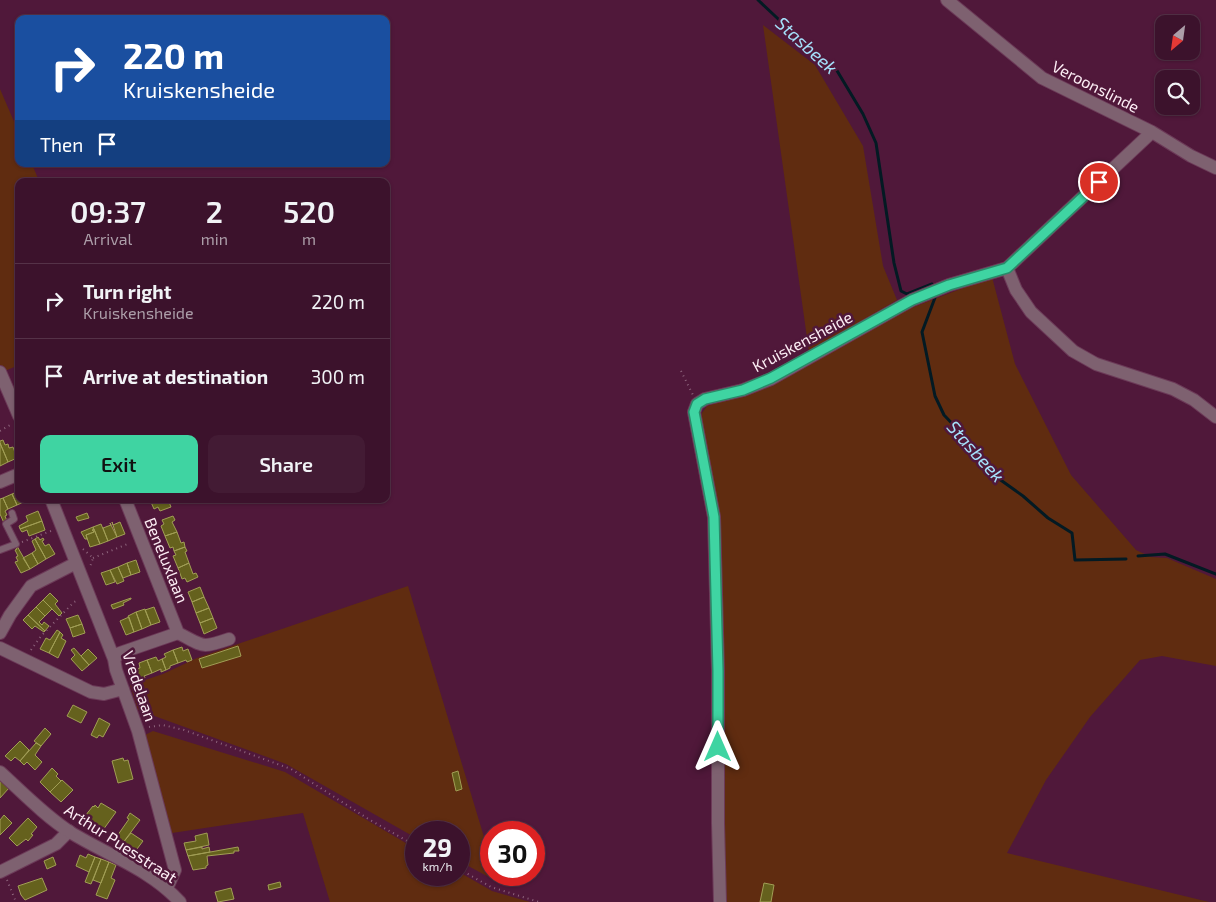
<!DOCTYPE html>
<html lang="en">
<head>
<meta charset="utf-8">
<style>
	:root { --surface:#3c122c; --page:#431b34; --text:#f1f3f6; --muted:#ac9ea9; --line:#553248; --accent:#3fd4a2 }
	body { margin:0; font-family:"Exo 2",sans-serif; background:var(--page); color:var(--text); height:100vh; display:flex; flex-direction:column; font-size:19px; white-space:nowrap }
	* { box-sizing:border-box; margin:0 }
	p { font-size:16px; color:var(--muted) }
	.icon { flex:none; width:28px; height:28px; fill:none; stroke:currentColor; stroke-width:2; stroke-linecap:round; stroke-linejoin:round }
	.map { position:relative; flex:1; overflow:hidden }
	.sheet { position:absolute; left:15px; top:178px; width:375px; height:325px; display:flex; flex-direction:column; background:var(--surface); border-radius:10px; box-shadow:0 1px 4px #0004,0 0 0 1px var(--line) }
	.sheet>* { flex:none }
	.top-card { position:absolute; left:15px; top:15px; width:375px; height:152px; border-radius:10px; box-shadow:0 1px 4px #0004,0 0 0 1px var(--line); background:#1a4fa0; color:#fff; overflow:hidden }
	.needle { width:32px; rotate:209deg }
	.controls { position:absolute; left:1155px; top:15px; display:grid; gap:10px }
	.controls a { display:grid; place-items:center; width:45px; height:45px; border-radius:10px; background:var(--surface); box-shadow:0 1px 4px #0004,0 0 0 1px var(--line); font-size:25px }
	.speed { position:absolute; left:405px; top:821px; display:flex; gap:10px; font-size:25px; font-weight:700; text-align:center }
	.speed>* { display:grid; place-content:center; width:65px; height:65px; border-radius:50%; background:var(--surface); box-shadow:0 1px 4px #0004,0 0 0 1px var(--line); line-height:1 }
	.speed small { font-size:12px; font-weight:400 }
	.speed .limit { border:8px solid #d22; background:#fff; color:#111 }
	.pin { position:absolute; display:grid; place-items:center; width:42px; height:42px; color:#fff; margin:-21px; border:2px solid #fff; border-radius:50%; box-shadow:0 1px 5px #0007 }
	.me { position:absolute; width:55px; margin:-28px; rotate:0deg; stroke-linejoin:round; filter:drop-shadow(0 0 4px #0008) }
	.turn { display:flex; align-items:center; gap:18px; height:105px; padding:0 25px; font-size:22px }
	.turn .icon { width:65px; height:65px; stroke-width:2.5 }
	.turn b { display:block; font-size:35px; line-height:42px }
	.then { display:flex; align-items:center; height:48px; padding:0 25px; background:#0003; gap:10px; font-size:19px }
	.eta { display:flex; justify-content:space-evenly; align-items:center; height:85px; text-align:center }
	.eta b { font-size:30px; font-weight:600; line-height:35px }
	.cta { display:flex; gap:10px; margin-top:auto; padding:10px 25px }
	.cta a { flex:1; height:58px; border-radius:10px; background:var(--accent); color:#111; font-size:20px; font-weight:600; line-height:58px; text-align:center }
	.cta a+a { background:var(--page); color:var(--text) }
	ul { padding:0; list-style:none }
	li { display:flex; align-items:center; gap:15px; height:75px; padding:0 25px; border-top:1px solid var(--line) }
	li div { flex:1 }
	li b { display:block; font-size:19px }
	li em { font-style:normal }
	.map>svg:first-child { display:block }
	.green { fill:#602c10 }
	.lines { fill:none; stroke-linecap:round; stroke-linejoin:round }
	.stream { stroke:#031a23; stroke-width:3 }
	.building { fill:#65611d; stroke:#a19e55 }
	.service-casing { stroke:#6c3a58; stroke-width:8 }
	.minor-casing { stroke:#6c3a58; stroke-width:14 }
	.tertiary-casing { stroke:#6c3a58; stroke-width:14 }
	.path { stroke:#8e657d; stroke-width:2; stroke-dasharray:1 4; stroke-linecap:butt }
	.service { stroke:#7e6170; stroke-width:6 }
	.minor { stroke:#7e6170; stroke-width:12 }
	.tertiary { stroke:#7e6170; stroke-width:12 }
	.route-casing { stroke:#298a69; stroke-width:12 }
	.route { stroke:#3fd4a2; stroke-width:9 }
	.labels { text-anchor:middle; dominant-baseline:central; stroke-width:5; stroke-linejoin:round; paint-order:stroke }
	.street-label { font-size:16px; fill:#fdeef5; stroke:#50183a }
	.water-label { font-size:18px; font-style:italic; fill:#a5e1fb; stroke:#50183a }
</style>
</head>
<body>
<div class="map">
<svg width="1216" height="902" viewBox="0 0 1216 902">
	<rect width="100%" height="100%" fill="#50183a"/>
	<path class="green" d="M763,25L815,65L863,146L883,266L897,300L809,352Z
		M0,89L19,133V164H32L39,181H19V365L0,373Z
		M992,277L1015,364L1071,475L1136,550L1151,557L1167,558L1216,579V666L1162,656L1140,660L1090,717L1046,780L1007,853L1209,902H725L720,526L701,424L702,413L707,406L778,382L908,309Z
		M408,586L491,860V875H496L498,882L459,861V832H416V838L286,764L138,710L130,685L163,674L197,658Z
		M153,731L285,772L416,849V875H459V872L492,891L530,902H330L303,813L172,833L145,735Z"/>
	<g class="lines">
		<path class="stream" d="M758,0L808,47L833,64L863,114L876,143L894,263L901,291L907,294L932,284
			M936,295L922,332L935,396L944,415L964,436L995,476L1023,496L1048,518L1072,533L1075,560L1126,559
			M1138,556L1165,554L1216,574"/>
	</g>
	<path class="building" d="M3,440L5,445L8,444L9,448L13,447L17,458L8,462L0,443V441Z
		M0,443L8,462L0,466Z
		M19,491V499H24L26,501L17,505L12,494Z
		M12,494L17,505L8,509L3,498Z
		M3,498L8,509L5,511L7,515L5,516L7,521L4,523L0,514V499Z
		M153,499H165L166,503L169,502L171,507L160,511L158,507L154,509L150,500Z
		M38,511L42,521L20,529L19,526L28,521L26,516Z
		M87,513L89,518L78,521L76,517Z
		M173,516L175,520L172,522L177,532L165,536L161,526L164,524L162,520Z
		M42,521L45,530L29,536L27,530L22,532L20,529Z
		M112,522L113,525L120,522L125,534L117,537Z
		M110,523L117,537L108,541L103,528L111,525Z
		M101,524L108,541L100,544L93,527Z
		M93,527L94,532L86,535L87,539H85L81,532Z
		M94,529L100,544L90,547L86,535L94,532L92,530Z
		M177,532L181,543L184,542L185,547L174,551L173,547L170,548L165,536Z
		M38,537L40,540L43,538L44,540L42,541L45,546L49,544L55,554L46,559L35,539Z
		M35,539L46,559L38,564L32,553L36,550L32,541Z
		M15,546H17L30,569L21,573L15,562L18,561L16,557L18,556L15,550L17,549Z
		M185,547L187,551L185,552L189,563L178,568L173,556L176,555L174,551Z
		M32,553L38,564L30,569L23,558Z
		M136,560L140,572L131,575L127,563Z
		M127,563L131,575L123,578L118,567Z
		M189,563L193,574L196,573L198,577L187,582L185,578L182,579L178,568Z
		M118,567L124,581L117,584L110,570Z
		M110,570L115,582L106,585L101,573Z
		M200,587L204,597L192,602L188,592Z
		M50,593L58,601L55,604L62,613L59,616L43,600Z
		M204,597L209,608L196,613L192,602Z
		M131,598V599L123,603L124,605L113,609L111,605Z
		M43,600L52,609L45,616L36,607Z
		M36,607L45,616L39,622L42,625L44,622L49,626L45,631L28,615Z
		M154,607L160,622L151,625L145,610Z
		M209,608L213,618L200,623L196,613Z
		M145,609L151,625L142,629L136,612Z
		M136,612L142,629L134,632L128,616Z
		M28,615L45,631L44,632L35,626L32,629L23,620Z
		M78,615L82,624L70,628L66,619Z
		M129,617L134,632L126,635L120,621Z
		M213,618L217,628L204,634L200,623Z
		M82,624L85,633L73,637L70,628Z
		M57,630L60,632L49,653L40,649L46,638L50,640Z
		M60,632L63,635L61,638L66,641L58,658L49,653Z
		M238,646L241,656L202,668L199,659Z
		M182,647L183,651L188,649L192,660L187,662L186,660L178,663L173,650Z
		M74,648L89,665L82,671L71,659L75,655L71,650Z
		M88,649L97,658L89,665L81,656Z
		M173,650L178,663L170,666V668L166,670L162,659L166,657L164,654Z
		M156,657L158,661L162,659L166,670L161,672V669L152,673L147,660Z
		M147,660L152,673L144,676L145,678L140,680L136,669L140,668L139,663Z
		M73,705L87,712L81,723L67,716Z
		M99,718L110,724L103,737L99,735L97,738L91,735Z
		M45,728L51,734L41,746L34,741Z
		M20,741L29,750L20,761L15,757L11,761L5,756Z
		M36,743L41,746L35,755L42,762L35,770L27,762L24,765L20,761Z
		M123,758L124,761L128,760L133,779L118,783L112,761Z
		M52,768L58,774L56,776L61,781L50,792L40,782Z
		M458,771L462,789L456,791L452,773Z
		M0,780L9,788L0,798Z
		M62,780L73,790L61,802L50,792Z
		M101,803L116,812L103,830L85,816L93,806L94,807L95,805L98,808Z
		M130,813L140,820L122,844L115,839L129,819L127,818Z
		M4,815L12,823L0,835V820Z
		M28,818L37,827L31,834L33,835L28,841L26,839L17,846L9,838Z
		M131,833L143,841L134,853L122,844Z
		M207,833L209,845L186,850L184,843L196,841L195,836Z
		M202,847V849L209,847L210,852L188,856L186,850Z
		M238,847L239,851H234V853L207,856L208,865L206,866V868L193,870L188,856Z
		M88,854L95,857L89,872L76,866L80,855L86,858Z
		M53,857L56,865L47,869L44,861Z
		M95,857L101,859L91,884L85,882Z
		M101,859L109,862L101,883L93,880Z
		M109,862L116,865L111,878L115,880L107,899L96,895Z
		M42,878L47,890L25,900L21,895L18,886Z
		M280,882L281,887L269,890L268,885Z
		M764,883L774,885L771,902H760Z
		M231,888L234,899L218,902L215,892Z"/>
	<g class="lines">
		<defs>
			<path id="service" d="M0,550L16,544L6,524L14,519L12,513"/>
			<path id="minor" d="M947,0L1042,78L1152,132L1191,156L1216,168
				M1007,268L1016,290L1031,312L1073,351L1096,364L1173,389L1194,400L1216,417
				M0,372L19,416
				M0,482L19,474
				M51,499L114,659L116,670L138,731L175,870L167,888
				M0,633L10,615L31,586L76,563
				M178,633C204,646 200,649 229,639
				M0,648L91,692L104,694L123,689
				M114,659L120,653L178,633L125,499
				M0,872L56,844L69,831
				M720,902L718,823V671L714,517L694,412L697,404L705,399L743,390L771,379L912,300L949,285L1007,268L1152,132"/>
			<path id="tertiary" d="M0,772C22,792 45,816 70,832C107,855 150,869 180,902"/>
		</defs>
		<use href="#service" class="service-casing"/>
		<use href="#minor" class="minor-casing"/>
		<use href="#tertiary" class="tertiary-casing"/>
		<path class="path" d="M681,371L693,395
			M0,431L12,424
			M22,542L51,531
			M83,549L93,558L90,567
			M93,558L130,543
			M31,650L41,636L74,602L79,600
			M149,727L163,725L184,730L291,769L370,820L416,846
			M459,869L491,887L539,902
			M7,880L16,902"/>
		<use href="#service" class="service"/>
		<use href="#minor" class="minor"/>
		<use href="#tertiary" class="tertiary"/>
	</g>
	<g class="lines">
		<defs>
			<path id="route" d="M718,747V671L714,517L694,412L697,404L705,399L743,390L771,378L912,300L949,285L1007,268L1099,182"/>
		</defs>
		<use href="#route" class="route-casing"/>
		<use href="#route" class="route"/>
	</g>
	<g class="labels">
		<g class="street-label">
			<text transform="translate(1096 86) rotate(27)">Veroonslinde</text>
			<text transform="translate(802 341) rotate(-28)">Kruiskensheide</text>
			<text transform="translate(167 560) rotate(68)">Beneluxlaan</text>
			<text transform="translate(140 686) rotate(71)">Vredelaan</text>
			<text transform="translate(121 843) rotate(33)">Arthur Puesstraat</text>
		</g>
		<g class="water-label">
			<text transform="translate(807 45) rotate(42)">Stasbeek</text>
			<text transform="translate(976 451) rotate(48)">Stasbeek</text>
		</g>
	</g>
</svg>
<div class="controls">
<a><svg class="needle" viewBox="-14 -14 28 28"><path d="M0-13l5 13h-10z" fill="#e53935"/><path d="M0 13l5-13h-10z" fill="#ac9ea9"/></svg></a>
<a><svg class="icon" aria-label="search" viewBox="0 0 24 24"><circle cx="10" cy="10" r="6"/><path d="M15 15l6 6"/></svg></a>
</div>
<div class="speed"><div>29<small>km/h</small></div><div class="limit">30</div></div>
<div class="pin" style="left:1099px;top:182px;background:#d93025"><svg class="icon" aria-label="arrive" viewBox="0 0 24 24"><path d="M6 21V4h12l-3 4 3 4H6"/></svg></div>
<svg class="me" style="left:718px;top:747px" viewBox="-20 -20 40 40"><path d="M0-17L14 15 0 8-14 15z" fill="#3fd4a2" stroke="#fff" stroke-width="4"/></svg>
<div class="top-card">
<div class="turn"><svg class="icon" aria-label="right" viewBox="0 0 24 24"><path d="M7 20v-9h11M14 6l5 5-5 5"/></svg><div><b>220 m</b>Kruiskensheide</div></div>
<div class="then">Then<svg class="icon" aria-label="arrive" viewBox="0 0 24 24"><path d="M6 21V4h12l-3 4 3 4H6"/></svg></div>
</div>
<section class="sheet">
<div class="eta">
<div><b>09:37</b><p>Arrival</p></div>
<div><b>2</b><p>min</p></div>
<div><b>520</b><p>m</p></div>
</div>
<ul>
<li><svg class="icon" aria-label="right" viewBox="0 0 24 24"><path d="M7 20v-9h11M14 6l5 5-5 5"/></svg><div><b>Turn right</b><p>Kruiskensheide</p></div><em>220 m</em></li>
<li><svg class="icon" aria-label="arrive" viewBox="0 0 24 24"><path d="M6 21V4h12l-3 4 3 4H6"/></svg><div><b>Arrive at destination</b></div><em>300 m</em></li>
</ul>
<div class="cta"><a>Exit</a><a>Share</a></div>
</section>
</div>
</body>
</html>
